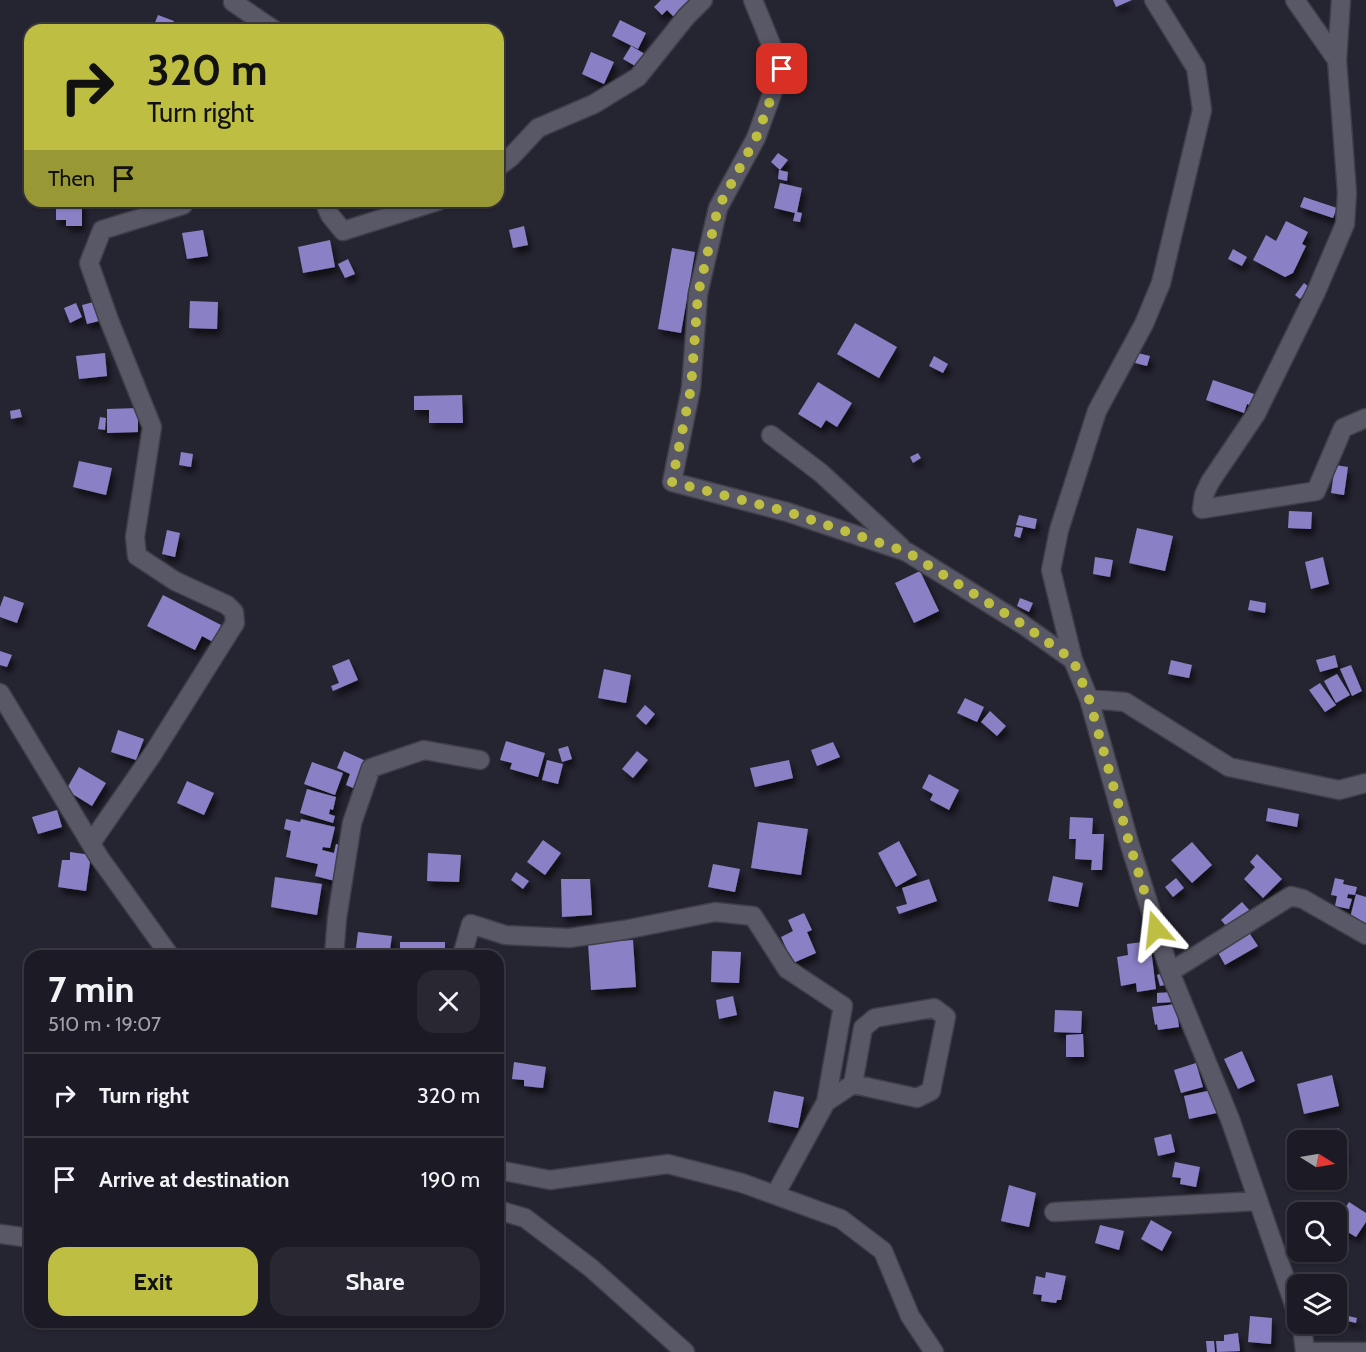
<!DOCTYPE html>
<html lang="en">
<head>
<meta charset="utf-8">
<style>
	:root { --surface:#1c1b25; --page:#292832; --text:#f1f3f6; --muted:#a0a1a7; --line:#3a3942; --accent:#bebf42 }
	body { margin:0; font-family:Cabin,sans-serif; background:var(--page); color:var(--text); height:100vh; display:flex; flex-direction:column; font-size:22px; white-space:nowrap }
	* { box-sizing:border-box; margin:0 }
	p { font-size:20px; color:var(--muted) }
	.icon { flex:none; width:33px; height:33px; fill:none; stroke:currentColor; stroke-width:2; stroke-linecap:round; stroke-linejoin:round }
	.map { position:relative; flex:1; overflow:hidden }
	.sheet { position:absolute; left:24px; top:950px; width:480px; height:378px; display:flex; flex-direction:column; background:var(--surface); border-radius:18px; box-shadow:0 2px 4px #0004,0 0 0 2px var(--line) }
	.sheet>* { flex:none }
	.hud { position:absolute; left:24px; top:24px; width:480px; height:183px; border-radius:18px; box-shadow:0 2px 4px #0004,0 0 0 2px var(--line); background:#bebf42; color:#111; overflow:hidden }
	.needle { width:39px; rotate:101deg }
	.controls { position:absolute; left:1287px; top:1130px; display:grid; gap:12px }
	.controls a { display:grid; place-items:center; width:60px; height:60px; border-radius:12px; background:var(--surface); box-shadow:0 2px 4px #0004,0 0 0 2px var(--line); font-size:30px }
	.pin { position:absolute; display:grid; place-items:center; width:51px; height:51px; color:#fff; margin:-26px; border-radius:12px; box-shadow:0 3px 9px #0006 }
	.me { position:absolute; width:66px; margin:-33px; rotate:343deg; stroke-linejoin:round; filter:drop-shadow(0 0 4px #0008) }
	.turn { display:flex; align-items:center; gap:21px; height:126px; padding:0 24px; font-size:27px }
	.turn .icon { width:78px; height:78px; stroke-width:2.5 }
	.turn b { display:block; font-size:42px; line-height:51px }
	.then { display:flex; align-items:center; height:57px; padding:0 24px; background:#0003; gap:12px; font-size:22px }
	.round { display:grid; place-items:center; flex:none; width:63px; height:63px; border-radius:18px; background:var(--page) }
	.summary { display:flex; align-items:center; justify-content:space-between; height:102px; padding:0 24px }
	h1 { font-size:36px; font-weight:800; line-height:45px }
	.button { display:flex; gap:12px; margin-top:auto; padding:12px 24px }
	.button a { flex:1; height:69px; border-radius:18px; background:var(--accent); color:#111; font-size:24px; font-weight:800; line-height:69px; text-align:center }
	.button a+a { background:var(--page); color:var(--text) }
	ul { padding:0; list-style:none }
	li { display:flex; align-items:center; gap:18px; height:84px; padding:0 24px; border-top:2px solid var(--line) }
	li div { flex:1 }
	li b { display:block; font-size:22px }
	li em { font-style:normal }
	.map>svg:first-child { display:block }
	.building { fill:#8a80c5; filter:url(#shadow) }
	.lines { fill:none; stroke-linecap:round; stroke-linejoin:round }
	.minor-casing { stroke:#403e49; stroke-width:21 }
	.minor { stroke:#595866; stroke-width:18 }
	.route { stroke:#bebf42; stroke-width:10; stroke-dasharray:0 18 }
</style>
</head>
<body>
<div class="map">
<svg width="1366" height="1352" viewBox="0 0 1366 1352">
	<defs>
		<filter id="shadow"><feDropShadow dx="3.5" dy="6" stdDeviation="3" flood-color="#0009"/></filter>
	</defs>
	<rect width="100%" height="100%" fill="#252431"/>
	<path class="building" d="M661,0H691L674,17L667,10L662,15L654,7Z
		M1113,0H1132L1116,7Z
		M158,15L174,21L170,30H152Z
		M620,20L646,33L638,49L612,36Z
		M631,46L645,54L637,67L623,59Z
		M591,52L614,62L604,84L582,74Z
		M778,153L788,160L780,170L771,162Z
		M779,170L788,172L787,181L778,179Z
		M780,183L802,188L797,212L802,213L800,222L793,221L795,213L774,208Z
		M1304,197L1337,208L1333,218L1300,207Z
		M56,201H82V226H66V220H56Z
		M1286,221L1308,232L1302,244L1306,246L1293,273L1285,277L1253,260L1266,235L1276,241Z
		M524,226L528,245L513,248L509,230Z
		M203,230L208,256L187,259L182,233Z
		M330,240L335,267L303,273L298,247Z
		M672,248L695,252L681,333L658,329Z
		M1233,249L1247,257L1242,266L1228,259Z
		M348,259L355,274L345,278L338,264Z
		M1304,283L1309,287L1300,299L1295,295Z
		M98,301L103,320L87,324L82,305Z
		M190,301L218,302L217,329L189,328Z
		M76,303L82,317L70,323L64,308Z
		M855,323L897,347L879,378L837,354Z
		M105,353L107,376L79,379L76,356Z
		M1138,353L1150,356L1147,366L1135,363Z
		M934,356L948,364L943,373L929,366Z
		M1213,380L1254,394L1250,405L1247,404L1244,413L1206,400Z
		M818,382L852,403L837,427L826,420L821,428L798,414Z
		M462,395L463,423H429V410H414V396Z
		M138,408V432L107,433V409Z
		M20,409L22,417L11,419L10,411Z
		M100,417L106,418L105,430L98,429Z
		M181,452L193,454L191,467L179,465Z
		M918,453L921,458L913,463L910,457Z
		M79,461L112,468L106,495L73,487Z
		M1335,465L1348,467L1344,495L1331,493Z
		M1289,511L1312,512L1311,529L1288,528Z
		M1019,515L1037,519L1035,529L1016,525Z
		M1016,527L1023,528L1020,538L1014,536Z
		M1137,528L1173,536L1165,571L1129,563Z
		M167,530L180,533L175,557L162,554Z
		M1095,557L1113,560L1110,577L1093,574Z
		M1323,557L1329,584L1311,589L1305,562Z
		M920,571L939,611L914,623L895,583Z
		M163,595L221,625L213,642L202,636L195,650L147,626Z
		M4,596L24,603L17,623L0,617V607Z
		M1020,598L1033,603L1029,612L1017,606Z
		M1250,600L1266,603L1265,613L1248,610Z
		M0,651L12,655L7,667L0,665Z
		M1335,655L1338,667L1320,672L1316,660Z
		M349,659L358,680L333,691L331,686L339,683L332,666Z
		M1171,660L1192,665L1189,678L1168,674Z
		M1351,665L1362,691L1352,696L1340,669Z
		M604,669L631,675L626,703L598,698Z
		M1337,674L1350,695L1336,703L1324,681Z
		M1320,683L1336,705L1325,712L1309,690Z
		M965,698L984,707L977,722L957,713Z
		M645,705L655,714L646,725L636,716Z
		M990,711L1006,726L997,736L981,722Z
		M118,730L144,739L136,760L111,752Z
		M506,741L545,753L538,777L510,769L512,763L500,760Z
		M833,742L840,757L817,766L811,750Z
		M568,746L572,759L562,762L558,749Z
		M344,751L366,761L353,788L346,785L350,774L337,768Z
		M637,751L648,760L633,778L622,769Z
		M547,760L563,764L558,784L542,780Z
		M789,760L793,778L755,787L750,768Z
		M312,762L343,773L335,795L304,784Z
		M79,767L106,783L92,806L66,790Z
		M929,774L959,790L949,810L930,800L933,794L922,788Z
		M187,781L214,793L204,815L177,803Z
		M307,789L336,797L333,810L330,809L329,814L335,816L333,823L300,813Z
		M1268,808L1299,814L1297,827L1266,821Z
		M57,810L62,827L38,834L32,817Z
		M1070,817L1093,818L1092,834H1104L1102,870H1091L1092,860L1075,859L1076,839H1069Z
		M286,819L300,822L301,819L335,827L330,848L323,847L322,850L334,853L336,844L343,846L335,881L315,876L318,864L286,857L291,831L284,829Z
		M758,822L808,829L801,875L751,868Z
		M543,840L561,853L545,875L527,862Z
		M899,841L917,875L896,887L878,853Z
		M1192,842L1212,865L1192,883L1171,860Z
		M70,852L91,855L86,891L58,887L62,860H70Z
		M428,853L461,855L459,882L427,881Z
		M1257,854L1282,879L1263,898L1244,879L1255,867L1250,862Z
		M713,864L740,869L735,892L708,887Z
		M516,872L529,881L523,889L511,880Z
		M1053,876L1083,883L1078,907L1048,901Z
		M275,877L322,884L317,915L271,907Z
		M1176,878L1184,888L1173,897L1165,887Z
		M1335,878L1344,880L1343,884L1357,887L1355,895L1348,894L1347,898L1352,899L1349,909L1335,906L1337,896L1331,895Z
		M561,879H590L592,915L562,917Z
		M929,879L937,901L899,914L896,907L907,904L902,888Z
		M1356,894L1366,897V923L1350,918Z
		M1242,902L1250,911L1229,929L1221,920Z
		M804,913L812,930L807,932L816,953L793,963L781,937L793,931L788,920Z
		M1248,931L1258,946L1225,965L1216,949Z
		M358,932L392,936L389,956H355Z
		M633,940L636,987L591,990L588,943Z
		M1150,941L1156,989L1137,992L1136,983L1121,986L1117,957L1128,955L1127,944Z
		M400,942H445V956H400Z
		M712,951L741,952L739,983L711,982Z
		M1166,972L1169,984L1160,986L1157,975Z
		M1173,992L1174,1002L1157,1003V993Z
		M733,996L737,1015L719,1019L716,1000Z
		M1176,1004L1179,1027L1158,1030L1157,1024L1155,1025L1152,1007Z
		M1055,1010L1082,1011L1081,1033L1054,1032Z
		M1083,1034L1084,1057H1066V1035Z
		M1242,1051L1255,1081L1238,1089L1224,1059Z
		M514,1062L546,1067L543,1088L524,1086V1080L512,1079Z
		M1196,1063L1203,1087L1181,1093L1174,1070Z
		M1332,1075L1339,1106L1304,1114L1297,1084Z
		M1212,1090L1217,1113L1189,1119L1184,1096Z
		M774,1091L804,1097L798,1128L768,1122Z
		M1339,1128L1346,1158L1336,1160V1140H1314L1313,1135Z
		M1171,1134L1175,1152L1158,1156L1154,1138Z
		M1175,1162L1200,1167L1196,1187L1180,1184L1181,1178L1172,1177Z
		M1009,1185L1036,1193L1029,1227L1001,1221Z
		M1349,1202L1366,1213V1222L1356,1237L1346,1231L1343,1235L1336,1231L1339,1224L1336,1222Z
		M1151,1220L1172,1232L1162,1251L1141,1239Z
		M1100,1225L1124,1231L1119,1250L1095,1243Z
		M1046,1272L1066,1276L1061,1300H1057L1056,1303L1041,1301L1042,1295L1033,1294L1036,1276L1045,1278Z
		M1344,1315L1357,1318L1356,1323L1343,1320Z
		M1250,1316L1272,1318L1271,1344L1248,1342Z
		M1238,1333L1240,1351L1217,1352L1216,1341H1224V1335Z
		M1206,1341H1214L1215,1352H1207Z"/>
	<g class="lines">
		<defs>
			<path id="minor" d="M233,0V2L274,30
				M753,0L781,69L756,138L718,208L698,294L691,388L672,482L787,512L907,552L1022,624L1073,660
				M1154,0L1196,68L1202,110L1161,283L1144,324L1097,411L1059,530L1051,570L1073,660L1089,699L1129,842L1170,972L1230,1119L1298,1316
				M1295,0L1337,60L1347,193L1345,224L1316,292L1256,414L1210,482L1204,495L1202,509L1316,491L1343,428L1366,418
				M1337,60L1341,0
				M498,167L511,157L538,128L594,104L638,77L686,17L703,0
				M324,201L330,215L343,231L438,201
				M771,435L821,473L901,547
				M0,693L99,857L170,956
				M1089,699L1125,702L1229,767L1339,790L1366,783
				M91,843L152,755L235,623L234,612L227,605L175,581L137,556L135,537L152,427L109,320L89,263L102,230L183,205
				M334,956L337,918L352,823L371,768L424,750L480,760
				M462,956L471,924L505,935L569,938L624,930L715,912L753,916L787,969L843,1006L826,1102L775,1195
				M1170,972L1291,896L1303,899L1366,935
				M826,1102L853,1084L917,1098L931,1091L946,1017L934,1008L875,1018L863,1028L853,1084
				M498,1170L550,1180L668,1164L742,1183L841,1219L883,1251L910,1316L934,1352
				M498,1210L525,1218L591,1268L685,1352
				M1054,1212L1258,1201
				M0,1234L30,1238
				M1300,1323L1303,1334L1305,1352
				M1311,1352H1366"/>
		</defs>
		<use href="#minor" class="minor-casing"/>
		<use href="#minor" class="minor"/>
	</g>
	<g class="lines">
		<path class="route" d="M782,69L756,138L718,208L698,294L691,388L672,482L788,512L907,552L1022,624L1073,660L1089,699L1129,842L1156,929"/>
	</g>
</svg>
<div class="controls">
<a><svg class="needle" viewBox="-14 -14 28 28"><path d="M0-13l5 13h-10z" fill="#e53935"/><path d="M0 13l5-13h-10z" fill="#a0a1a7"/></svg></a>
<a><svg class="icon" aria-label="search" viewBox="0 0 24 24"><circle cx="10" cy="10" r="6"/><path d="M15 15l6 6"/></svg></a>
<a><svg class="icon" aria-label="layers" viewBox="0 0 24 24"><path d="M12 4l9 5-9 5-9-5zM3 14l9 5 9-5"/></svg></a>
</div>
<div class="pin" style="left:782px;top:69px;background:#d93025"><svg class="icon" aria-label="arrive" viewBox="0 0 24 24"><path d="M6 21V4h12l-3 4 3 4H6"/></svg></div>
<svg class="me" style="left:1156px;top:929px" viewBox="-20 -20 40 40"><path d="M0-17L14 15 0 8-14 15z" fill="#bebf42" stroke="#fff" stroke-width="4"/></svg>
<div class="hud">
<div class="turn"><svg class="icon" aria-label="right" viewBox="0 0 24 24"><path d="M7 20v-9h11M14 6l5 5-5 5"/></svg><div><b>320 m</b>Turn right</div></div>
<div class="then">Then<svg class="icon" aria-label="arrive" viewBox="0 0 24 24"><path d="M6 21V4h12l-3 4 3 4H6"/></svg></div>
</div>
<section class="sheet">
<div class="summary"><div><h1>7 min</h1><p>510 m · 19:07</p></div><a class="round"><svg class="icon" aria-label="close" viewBox="0 0 24 24"><path d="M6 6l12 12M18 6L6 18"/></svg></a></div>
<ul>
<li><svg class="icon" aria-label="right" viewBox="0 0 24 24"><path d="M7 20v-9h11M14 6l5 5-5 5"/></svg><div><b>Turn right</b></div><em>320 m</em></li>
<li><svg class="icon" aria-label="arrive" viewBox="0 0 24 24"><path d="M6 21V4h12l-3 4 3 4H6"/></svg><div><b>Arrive at destination</b></div><em>190 m</em></li>
</ul>
<div class="button"><a>Exit</a><a>Share</a></div>
</section>
</div>
</body>
</html>
